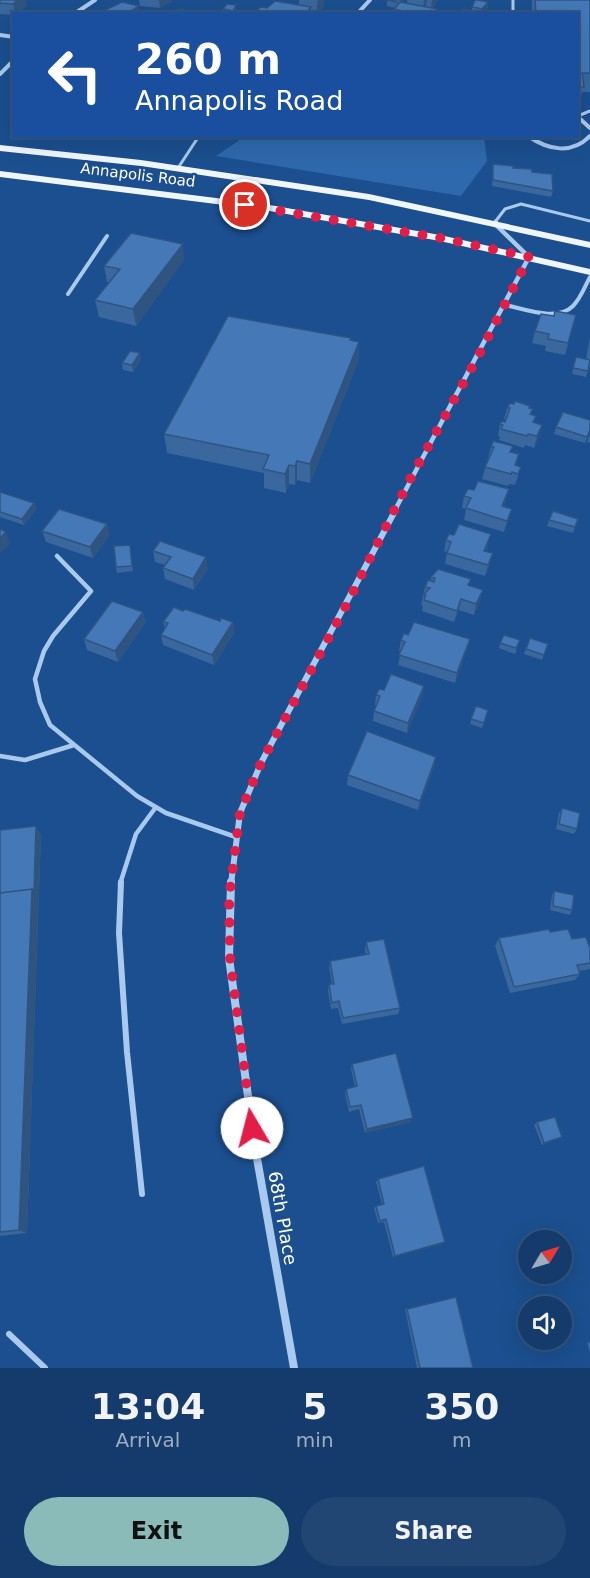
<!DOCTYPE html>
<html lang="en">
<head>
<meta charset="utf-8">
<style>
	:root { --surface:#143b6b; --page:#214673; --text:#f1f3f6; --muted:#9dadc1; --line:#33557e; --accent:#8bbbb9 }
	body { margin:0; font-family:"DejaVu Sans",sans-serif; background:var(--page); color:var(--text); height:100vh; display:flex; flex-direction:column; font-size:22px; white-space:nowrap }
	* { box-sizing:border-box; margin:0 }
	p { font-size:20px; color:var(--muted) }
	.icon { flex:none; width:33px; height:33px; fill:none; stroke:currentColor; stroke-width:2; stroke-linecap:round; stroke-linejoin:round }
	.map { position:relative; height:1368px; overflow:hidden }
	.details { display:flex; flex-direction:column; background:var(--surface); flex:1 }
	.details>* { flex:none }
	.banner { position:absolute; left:12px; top:12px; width:567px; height:126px; border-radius:0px; box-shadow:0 6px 24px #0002,0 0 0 2px var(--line); background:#1a4fa0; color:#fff; overflow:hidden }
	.needle { width:39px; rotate:52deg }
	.buttons { position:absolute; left:518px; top:1230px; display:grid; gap:12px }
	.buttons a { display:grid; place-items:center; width:54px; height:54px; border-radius:50%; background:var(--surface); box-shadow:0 6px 24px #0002,0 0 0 2px var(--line); font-size:30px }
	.pin { position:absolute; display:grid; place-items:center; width:51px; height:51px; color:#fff; margin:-26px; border:3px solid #fff; border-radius:50%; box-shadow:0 2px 6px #0007 }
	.me { position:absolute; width:66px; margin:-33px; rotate:352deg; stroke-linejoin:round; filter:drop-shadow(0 0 4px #0008) }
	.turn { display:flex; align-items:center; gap:21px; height:126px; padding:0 24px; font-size:27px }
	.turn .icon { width:78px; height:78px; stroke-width:2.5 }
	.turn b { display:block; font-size:42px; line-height:51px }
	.eta { display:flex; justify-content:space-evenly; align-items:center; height:102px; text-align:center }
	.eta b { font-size:36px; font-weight:700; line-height:42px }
	.cta { display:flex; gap:12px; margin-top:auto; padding:12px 24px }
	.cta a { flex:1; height:69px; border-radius:36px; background:var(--accent); color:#111; font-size:24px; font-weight:700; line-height:69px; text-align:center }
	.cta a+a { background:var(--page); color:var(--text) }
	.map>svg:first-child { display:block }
	.green { fill:#2e69ad }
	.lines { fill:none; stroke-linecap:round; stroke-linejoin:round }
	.lane-far3 { stroke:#a9c9ee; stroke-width:3 }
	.lane-far2 { stroke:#a9c9ee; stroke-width:4 }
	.lane-far1 { stroke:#a9c9ee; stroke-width:4.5 }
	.lane { stroke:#a9c9ee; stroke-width:6 }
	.street-far3 { stroke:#a9c9ee; stroke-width:4 }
	.street-far2 { stroke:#a9c9ee; stroke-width:4.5 }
	.street-far1 { stroke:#a9c9ee; stroke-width:6 }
	.street { stroke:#a9c9ee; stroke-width:8 }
	.primary { fill:#f0f6ff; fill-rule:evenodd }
	.wall { fill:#3a679d }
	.shaded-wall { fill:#305480 }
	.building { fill:#4478b7; stroke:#305480; stroke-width:1.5 }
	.route { stroke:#e11d48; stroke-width:10; stroke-dasharray:0 18 }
	.labels { text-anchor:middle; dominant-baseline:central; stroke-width:5; stroke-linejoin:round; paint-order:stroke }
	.far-street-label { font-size:15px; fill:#fff; stroke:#1b4f8f }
	.street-label { font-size:18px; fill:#fff; stroke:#1b4f8f }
</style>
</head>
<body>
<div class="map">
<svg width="590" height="1368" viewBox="0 0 590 1368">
	<rect width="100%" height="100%" fill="#1b4f8f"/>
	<path class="green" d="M484,137L487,161L461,196L216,156L244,137Z"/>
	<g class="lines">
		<path class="lane-far3" d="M513,0V14
			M578,116L590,111
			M178,168L199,136
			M495,222L505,209L521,204L590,221"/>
		<path class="lane-far2" d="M495,223L496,221
			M68,294L107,236
			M505,305C525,309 557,322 573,306C581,298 585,286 590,277"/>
		<path class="lane-far1" d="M57,556L91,591L53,636L44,651L35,679L40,702L50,725L137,796L166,813L236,837
			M0,756L25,760L74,745
			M120,884L136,834L156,807"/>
		<path class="lane" d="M121,882L119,933L127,1052L142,1194
			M9,1334L45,1368"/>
		<path class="street-far3" d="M74,14L95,0
			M357,14L370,0
			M0,35L14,37
			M0,74L14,60
			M578,117L590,128
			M528,136C548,150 572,155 590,136"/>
		<path class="street-far2" d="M395,510L529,257L495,224"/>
		<path class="street-far1" d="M231,884L240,813L261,763L396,509"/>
		<path class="street" d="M231,882L229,958L255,1147L294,1368"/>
		<path class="primary" d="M0,145L141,160L369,194L590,242V248L369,200L141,166L0,151Z
			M0,171L264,204L440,235L590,269V275L440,241L264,210L0,177Z"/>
	</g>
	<path class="wall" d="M0,0L27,5L17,14H14V15L0,14Z
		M139,0H172V1L160,8L140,6Z
		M299,0H324V6L317,13L311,12V14H257L256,11L267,8L299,5Z
		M387,0L407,4V0H438L432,8L437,9V14H394V9L396,8L387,6Z
		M532,0H590V92H582L579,106H578V14H532Z
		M488,2V8L483,13L472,11V7Z
		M223,9L237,11L235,14H223Z
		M493,164L532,172L553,191L551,197L492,186Z
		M184,260L136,326L99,317L95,300L109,283L107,282L104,266Z
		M576,315L565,355L545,351L546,346L532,343L535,331L554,316Z
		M590,337V365L586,377L572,374L576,357L586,359Z
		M351,338V340L359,342L358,362L310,483L297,480L295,485L289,484L286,493L264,488V473L167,453L164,434Z
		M141,359L133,372L123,370L122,363Z
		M507,408L533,409L531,414L536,416L534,423L542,425L539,437L534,448L525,445L524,448L499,440L500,437L498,436L500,424L505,422L506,420L504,419Z
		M556,427L590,431L585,443L554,434Z
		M590,434V443L587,442Z
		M491,447L519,454L516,466L521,467L515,485L509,484L508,486L482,479Z
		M0,492L34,503L36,509L24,525L0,517Z
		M464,496L506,501L503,506L512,509L504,532L464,520L466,509L462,508Z
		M578,519L573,533L547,526L549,520Z
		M107,524L109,536L93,558L46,542L42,531Z
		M454,535L488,545L486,551L490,564L485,576L445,564L447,552L444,551L446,540Z
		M130,545L133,571L117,573L116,567Z
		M153,551L208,568L194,590L165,579L163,568L165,565L155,562Z
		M431,577L469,585L480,601L474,615L459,610L454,622L422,611L423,606L421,605L425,587L431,581Z
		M183,611L220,621L233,622L234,633L214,665L163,645L161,635L165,629L163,622Z
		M143,612L145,623L118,662L87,650L84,639Z
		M408,635L470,639L467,650L455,683L398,665L401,651H399L401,640Z
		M530,638L548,644L542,660L524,654Z
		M520,640L515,654L499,648L500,643Z
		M424,686L422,696L407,733L373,721L374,711L376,705H375L376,695L384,690Z
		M476,706L488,710L482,728L470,724Z
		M436,757L434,767L418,810L347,785L348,775Z
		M562,808L577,829L574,834L556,829L559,813Z
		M0,830L41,835L27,1233L0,1236Z
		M554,891L572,910L570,915L550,910L552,895Z
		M550,932L572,939L590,948V969L579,971L580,974L575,980L510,993L495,946L499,938Z
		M366,942L400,1008L398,1014L342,1024L338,1008L331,1009L328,991L329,984H332L329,968L330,961L366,955L365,950Z
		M352,1064L411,1122L365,1133L359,1109L349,1112L345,1094L346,1089L355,1087L351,1069Z
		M537,1122L562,1137L559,1139L542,1145L534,1125Z
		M378,1179L442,1244L393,1257L384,1222L378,1223L374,1208L376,1206L382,1204L376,1182Z
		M456,1297L473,1368H417L405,1309Z
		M590,1342V1352L587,1343Z"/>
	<path class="shaded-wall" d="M17,0H26L27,5L17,14H15L13,4Z
		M159,0H172V1L160,8Z
		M319,0H324V6L317,13V2Z
		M424,0H427L426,7L423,10Z
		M432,0H438L431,8Z
		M488,2V8L482,14V9Z
		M236,5L237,11L235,14H233V11Z
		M139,6L140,14H131V11Z
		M311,7V14H305Z
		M183,244L184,260L136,326L133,309Z
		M359,342L358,362L310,483V464Z
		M140,353L141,359L133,372L132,365Z
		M542,425L539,437L534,448L537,436Z
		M297,461V480L295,485V466Z
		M289,465V484L286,493L285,474Z
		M509,489L506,501L499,518L502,506Z
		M34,503L36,509L24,525L22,519Z
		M512,509L509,520L504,532L507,521Z
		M107,524L109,536L93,558L90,547Z
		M6,532L10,544L0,553V538Z
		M491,534L488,545L481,562L484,551Z
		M493,553L490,564L485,576L488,565Z
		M206,557L208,568L194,590L193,579Z
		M483,590L480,601L474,615L476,604Z
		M461,599L459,610L454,622L457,611Z
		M143,612L145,623L118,662L115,651Z
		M233,622L234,633L214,665L212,655Z
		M470,639L467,650L455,683L457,673Z
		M424,686L422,696L407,733L408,723Z
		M436,757L434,767L418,810L420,801Z
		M36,826L41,835L27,1233L19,1230L32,889Z
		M413,1118L411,1122L365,1133L367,1129Z
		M562,1137L559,1139L542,1145L544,1143Z
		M445,1242L442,1244L393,1257L395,1256Z"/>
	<path class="building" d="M0,0H17L13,4L0,3Z
		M387,0H403L400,3Z
		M475,0H478L488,2L482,9L472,7Z
		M535,0H590V73H582L584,87H578V14H536Z
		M275,1L311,7L305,14H269L256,11L261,7L267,8Z
		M122,2L139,6L131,11L135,12L133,14H107L108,13L103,11Z
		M400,2L437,9L433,14H415L394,9Z
		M227,4L236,5L233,11L223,9Z
		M183,9L181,12L196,14H167L170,11Z
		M463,9L486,13H460Z
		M493,164L514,166L513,168L532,169V172L552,174L553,191L493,180Z
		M131,233L183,244L133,309L95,300L120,269L104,266Z
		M555,311L576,315L568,343L548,339L549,334L535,331L541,314L554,316Z
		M228,316L351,338L350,340L359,342L310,464L297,461L295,466L289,465L285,474L263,469L269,455L164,434Z
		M130,351L140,353L132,365L122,363Z
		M576,357L590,360L588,371L573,368Z
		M515,401L530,406L529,408L533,409L530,414L536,416L533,422L542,425L537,436L528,434L527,436L501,429L503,425L500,424L502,421L505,422L510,408H507L510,403L514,404Z
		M563,412L590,420V430L587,437L556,427Z
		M493,441L513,446L510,452L519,454L515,465L521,467L518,474L512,472L511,474L485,467L494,447H491Z
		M478,481L509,489L502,506L512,509L507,521L466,508L471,498L464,496L468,489L474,490Z
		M0,492L34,503L22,519L0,512Z
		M59,509L107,524L90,547L42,531Z
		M553,511L578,519L575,527L549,520Z
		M459,524L491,534L484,551L493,553L488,565L447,553L451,542L446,540L449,534L454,535Z
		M0,529L6,532L0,538Z
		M160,541L206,557L193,579L163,568L171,557L153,551Z
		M130,545L132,566L116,567L114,546Z
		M438,569L471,579L468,585L483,590L476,604L461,599L457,611L424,600L426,595H423L430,588L425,587L428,580L434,582L435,578L431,577Z
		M112,601L143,612L115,651L84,639Z
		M174,607L183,611L185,609L220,621L221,618L233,622L212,655L161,635L168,623L163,622Z
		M414,622L470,639L457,673L399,655L405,642L401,640L404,633L408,635Z
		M504,635L520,640L516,648L500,643Z
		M530,638L548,644L544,655L526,649Z
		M391,674L424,686L408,723L374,711L380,696L376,695L379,689L384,690Z
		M476,706L488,710L484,723L471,719Z
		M367,731L436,757L420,801L348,775Z
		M562,808L580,813L577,829L559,824Z
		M36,826L34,892L32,889L0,893V830Z
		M32,889L19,1230L0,1232V893Z
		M554,891L574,895L572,910L553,906Z
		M549,929L550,932L568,929L572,939L586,937L590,948V963L577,965L580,974L514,987L499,938Z
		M384,939L400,1008L343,1018L339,1001L332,1003L329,984H334L330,961L369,954L366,942Z
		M396,1053L413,1118L367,1129L361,1105L350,1107L346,1089L357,1086L352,1064Z
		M555,1117L562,1137L544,1143L537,1122Z
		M424,1166L445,1242L395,1256L386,1219L380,1221L376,1206L384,1204L378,1179Z
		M456,1297L473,1368H420L407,1309Z"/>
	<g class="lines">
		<path class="route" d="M245,205L440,238L529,257L481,351L408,483L348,602L261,763L240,813L229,898L230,958L252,1128"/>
	</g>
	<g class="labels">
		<g class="far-street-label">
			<text transform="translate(138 175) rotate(7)">Annapolis Road</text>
		</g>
		<g class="street-label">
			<text transform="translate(283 1218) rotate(80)">68th Place</text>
		</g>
	</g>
</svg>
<div class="buttons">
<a><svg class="needle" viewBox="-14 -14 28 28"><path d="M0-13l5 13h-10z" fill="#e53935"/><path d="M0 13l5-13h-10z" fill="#9dadc1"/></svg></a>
<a><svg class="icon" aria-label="sound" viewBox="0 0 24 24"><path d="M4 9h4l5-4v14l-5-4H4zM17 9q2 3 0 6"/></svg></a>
</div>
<div class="pin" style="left:245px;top:205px;background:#d93025"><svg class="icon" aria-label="arrive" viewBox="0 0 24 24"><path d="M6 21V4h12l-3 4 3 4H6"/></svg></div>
<svg class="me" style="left:252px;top:1128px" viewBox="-20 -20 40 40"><circle r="19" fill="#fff"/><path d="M0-13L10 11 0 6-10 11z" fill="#e11d48"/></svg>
<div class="banner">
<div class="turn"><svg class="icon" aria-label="left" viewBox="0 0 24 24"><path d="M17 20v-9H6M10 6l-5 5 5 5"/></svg><div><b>260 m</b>Annapolis Road</div></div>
</div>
</div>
<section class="details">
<div class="eta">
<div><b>13:04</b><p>Arrival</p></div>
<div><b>5</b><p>min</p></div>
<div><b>350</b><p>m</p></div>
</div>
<div class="cta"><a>Exit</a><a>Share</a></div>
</section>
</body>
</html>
